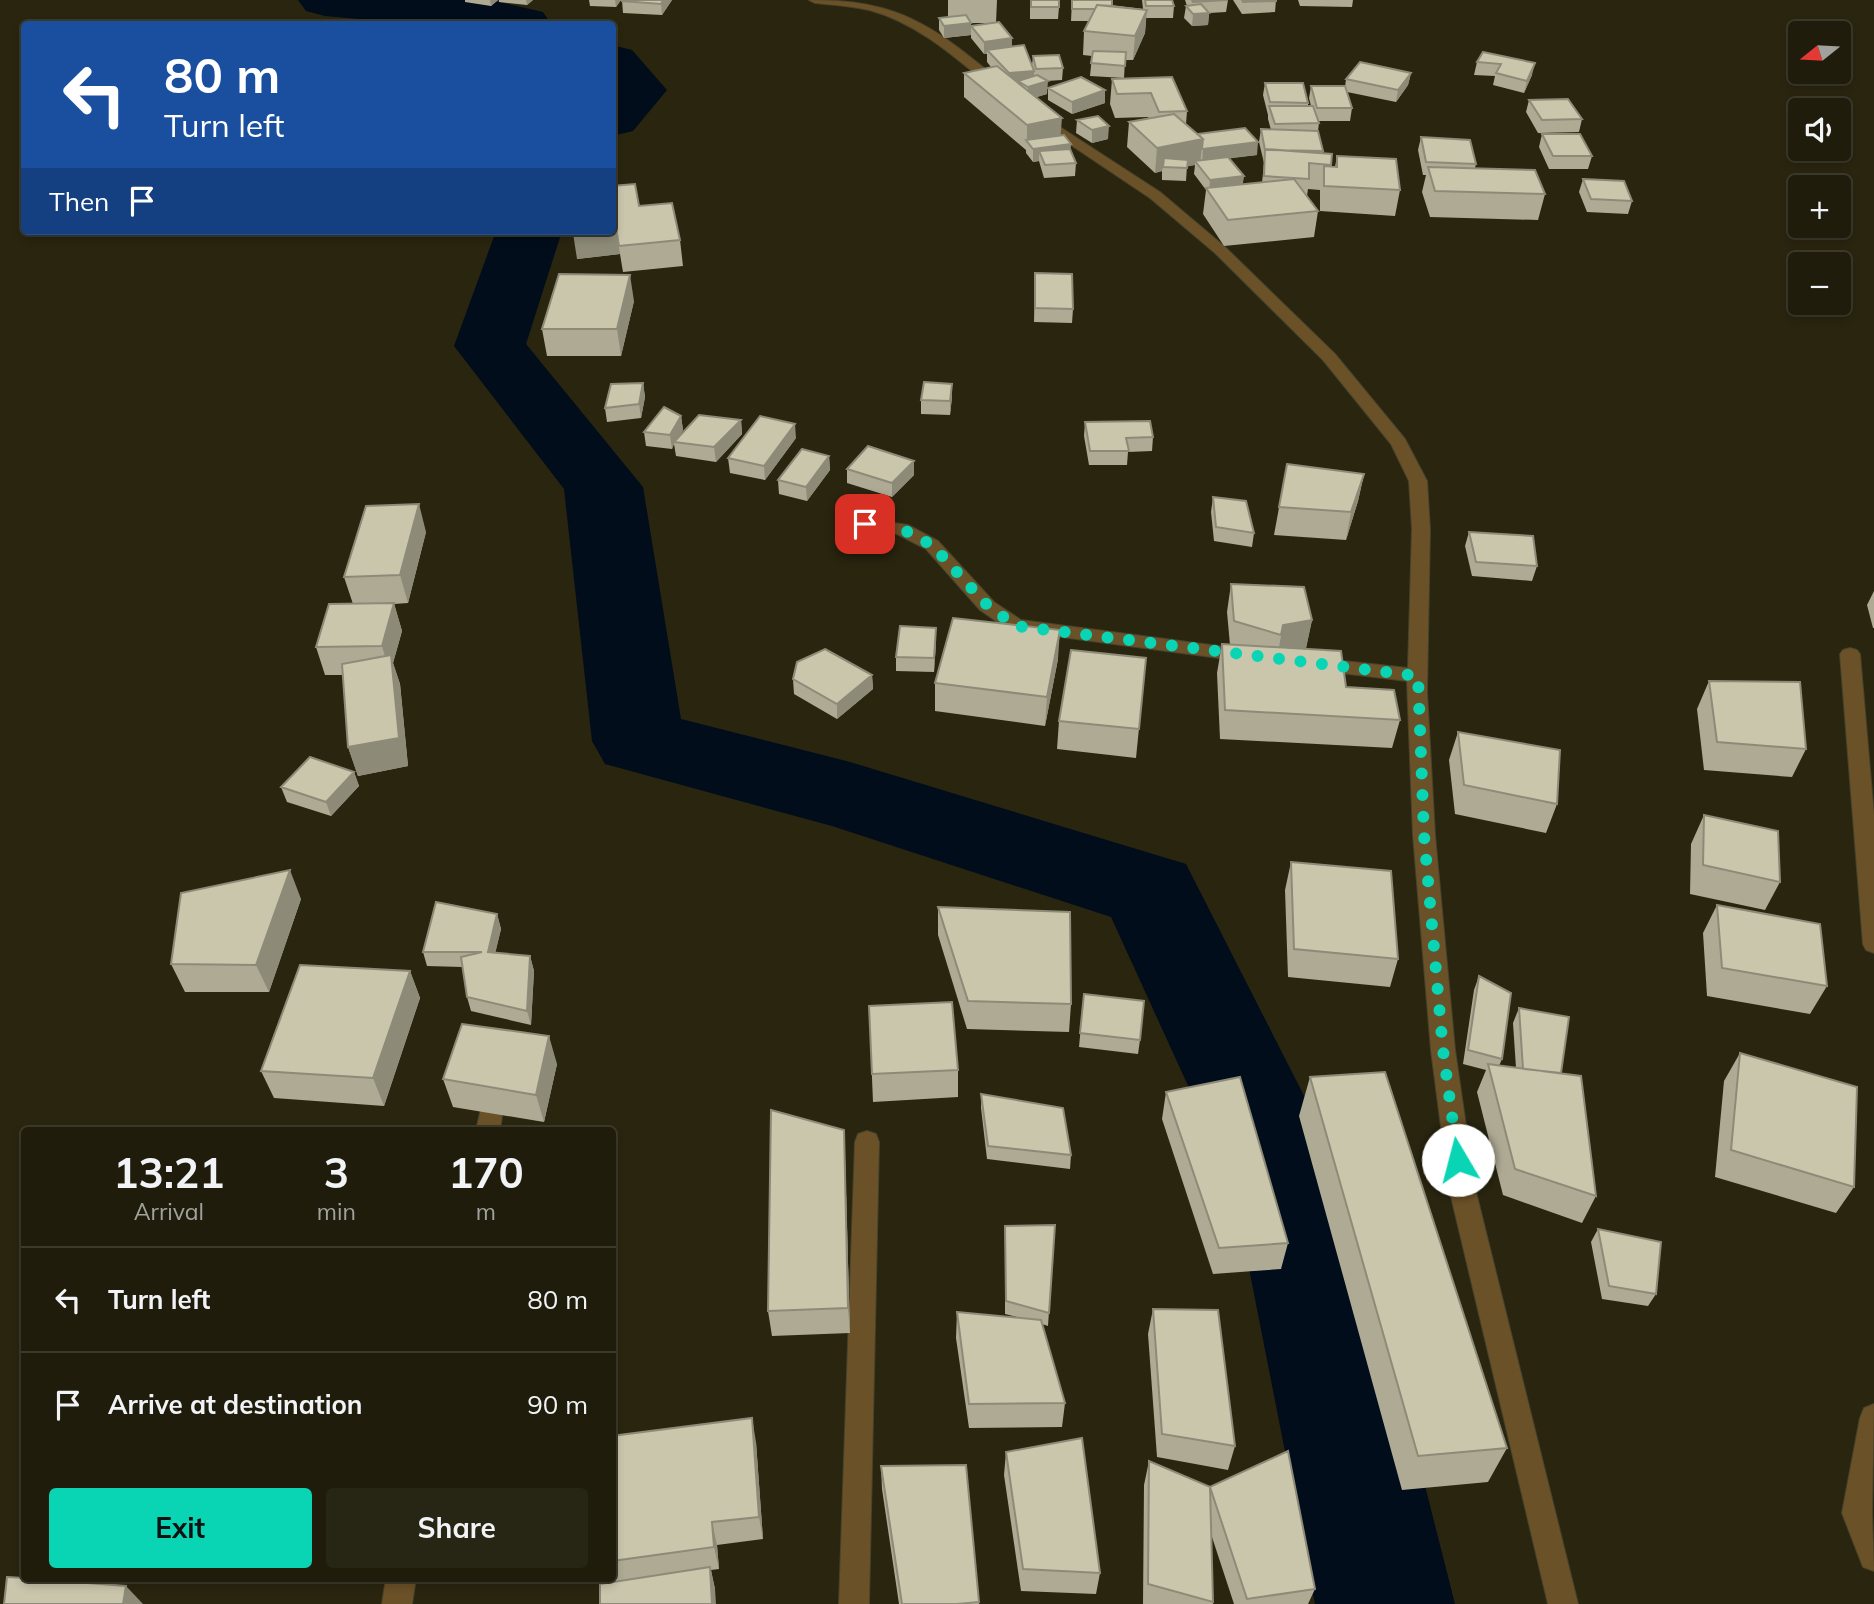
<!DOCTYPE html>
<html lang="en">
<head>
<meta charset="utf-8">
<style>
	:root { --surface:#1f1c0b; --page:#272514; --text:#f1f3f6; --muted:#a1a19d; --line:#3c3a2c; --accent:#09d5b5 }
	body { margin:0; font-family:Mulish,sans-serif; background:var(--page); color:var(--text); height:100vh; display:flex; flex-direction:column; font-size:26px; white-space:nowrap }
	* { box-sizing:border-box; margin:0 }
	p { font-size:23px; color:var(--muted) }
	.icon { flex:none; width:38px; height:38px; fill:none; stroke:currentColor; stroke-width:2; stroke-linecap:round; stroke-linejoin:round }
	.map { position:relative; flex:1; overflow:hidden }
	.details { position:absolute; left:21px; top:1127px; width:595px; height:455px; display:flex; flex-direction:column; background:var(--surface); border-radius:7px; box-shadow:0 4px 10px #0003,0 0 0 2px var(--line) }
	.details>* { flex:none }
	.top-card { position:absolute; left:21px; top:21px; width:595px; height:214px; border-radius:7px; box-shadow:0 4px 10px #0003,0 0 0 2px var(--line); background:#1a4fa0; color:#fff; overflow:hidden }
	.needle { width:46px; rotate:252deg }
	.tools { position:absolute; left:1788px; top:21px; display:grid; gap:14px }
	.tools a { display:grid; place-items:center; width:63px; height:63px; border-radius:7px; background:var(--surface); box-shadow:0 4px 10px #0003,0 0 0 2px var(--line); font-size:35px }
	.pin { position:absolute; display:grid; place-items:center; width:60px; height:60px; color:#fff; margin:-30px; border-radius:14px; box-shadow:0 4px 10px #0006 }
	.me { position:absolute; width:77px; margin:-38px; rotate:352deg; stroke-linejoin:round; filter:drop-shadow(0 0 5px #0008) }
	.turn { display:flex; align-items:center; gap:24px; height:147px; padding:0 28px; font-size:32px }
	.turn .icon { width:91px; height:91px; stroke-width:2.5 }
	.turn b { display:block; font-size:49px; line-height:60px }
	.then { display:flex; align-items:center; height:66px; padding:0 28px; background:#0003; gap:14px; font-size:26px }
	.eta { display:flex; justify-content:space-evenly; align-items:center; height:119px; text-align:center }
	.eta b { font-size:42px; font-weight:700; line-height:49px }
	.button { display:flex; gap:14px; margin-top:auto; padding:14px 28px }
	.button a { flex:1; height:80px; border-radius:7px; background:var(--accent); color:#111; font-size:28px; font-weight:700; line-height:80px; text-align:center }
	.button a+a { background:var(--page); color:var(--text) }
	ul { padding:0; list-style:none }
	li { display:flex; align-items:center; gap:21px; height:105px; padding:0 28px; border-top:2px solid var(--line) }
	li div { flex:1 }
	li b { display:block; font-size:26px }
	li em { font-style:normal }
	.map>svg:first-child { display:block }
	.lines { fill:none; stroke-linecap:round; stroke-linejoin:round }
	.river { fill:#010d1a; fill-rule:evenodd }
	.street-casing { stroke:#45422d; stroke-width:2 }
	.street { fill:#6b5128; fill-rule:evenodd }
	.wall { fill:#aeaa94; fill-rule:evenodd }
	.shaded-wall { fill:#8d8b78 }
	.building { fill:#cac6ac; stroke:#8d8b78; stroke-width:2 }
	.route { stroke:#09d5b5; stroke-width:12; stroke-dasharray:0 21.6 }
</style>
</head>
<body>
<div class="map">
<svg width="1874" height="1604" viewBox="0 0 1874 1604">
	<rect width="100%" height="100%" fill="#29250f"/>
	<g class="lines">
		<path class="river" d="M298,0H490L543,12L551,24H415L325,16L306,11Z
			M612,45L632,50L667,90L633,131L612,136Z
			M496,231H562L526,344L643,487L681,719L850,762L1186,864L1348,1182L1455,1604H1315L1232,1182L1111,917L832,826L605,764L592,741L564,489L454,346Z"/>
		<defs>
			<path id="street" d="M809,0C878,0 915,13 969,56C981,66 996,76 1006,88L1004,91H996C957,59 918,23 869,10C851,6 833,5 815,3Z
				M1043,116L1160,192L1225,247L1335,354L1405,439L1427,481L1430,529L1427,692L1435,835L1455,1050L1475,1188L1578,1604H1548L1449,1188L1431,1050L1413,835L1407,681L1316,670L1309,669L1306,664L1309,659L1316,658L1408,668L1412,529L1409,481L1391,444L1323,360L1215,253L1150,198L1038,123L1037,120Z
				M846,516L908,525L938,541L994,602L1021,620L1249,650L1256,651L1259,656L1256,661L1249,662L1009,630L980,610L926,549L897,534L840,525L837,521Z
				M1850,648L1857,650L1860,654L1874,816V953L1866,950L1863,944L1840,654L1843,650Z
				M490,1106L499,1109L502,1116L500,1130H476L481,1109Z
				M867,1131L876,1134L879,1142L869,1604H839L855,1142L858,1134Z
				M1874,1404L1872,1513L1874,1571L1863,1567L1842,1513L1860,1418L1864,1408Z
				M386,1578H416L412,1604H382Z"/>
		</defs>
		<use href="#street" class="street-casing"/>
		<use href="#street" class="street"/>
	</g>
	<path class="wall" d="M465,0H498L491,6L465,2Z
		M499,0H533L527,5L499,2Z
		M589,0H621L616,7L590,6Z
		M622,0H672L662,15L623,13Z
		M948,0H997L996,23L1012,47L1032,65L1033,56L1063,68L1062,80L1047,81V94L1036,97L1071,151L1076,163L1075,176L1044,178L1039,161L1033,162L1026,153V150L964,97V73L991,67L987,62V54H984L971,38V35L944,38L939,30V18L948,17ZM971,23H994L971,26Z
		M1030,0L1059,7L1058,19H1030Z
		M1072,0L1143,9L1142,0H1145L1174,6L1173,18H1146L1145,33L1133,60H1125L1124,78L1090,76L1092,56L1083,55L1084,31L1089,21H1071Z
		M1185,0H1228L1226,12L1209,13L1208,25L1192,26L1184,18L1186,6H1187Z
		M1233,0H1276L1275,12L1242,14Z
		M1298,0H1353L1352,7L1300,6Z
		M1483,52L1532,75L1524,93L1493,85L1495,76L1474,75L1477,62Z
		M1411,73L1408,85L1396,102L1347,92L1352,108L1350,121H1318L1319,123L1318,131L1323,153L1332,154L1331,166L1335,167L1337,156L1400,190L1395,216L1320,211V190L1308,189L1307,196L1318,211L1314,237L1224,246L1203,214L1206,190L1194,174L1195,165L1187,166L1186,181L1162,180V171L1155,173L1127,147L1129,122L1149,118L1148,117L1115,118L1110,104L1112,79L1172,77L1187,111L1186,124L1198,134L1257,155L1229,158L1244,176L1242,184L1262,183L1264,163L1259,142L1261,129L1271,130L1268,119V115L1263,95L1265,83L1308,103V106H1311L1309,98L1311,86L1345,87L1346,79Z
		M1048,88L1105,90V103L1072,114L1048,100Z
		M1529,100L1582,119L1579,132L1538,133L1526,112Z
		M1077,120L1108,139L1092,143L1076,133Z
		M1542,134L1592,156L1588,169H1549L1539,147Z
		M1421,137L1476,164L1475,168L1545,194L1538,220L1430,217L1422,192L1426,175H1423L1418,150Z
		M1583,179L1632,201L1628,214L1587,212L1579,192Z
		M639,206L680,240L683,266L623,272L620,254L577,259Z
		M1035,273L1073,309L1072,323L1034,322Z
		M634,301L621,356H547L542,329Z
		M643,383L645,397L641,418L607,422L605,408Z
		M952,397L950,415L921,414V400Z
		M681,416L683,430L679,436L741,420L742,434L716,462L676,456L674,444L672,449L646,446L644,432Z
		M1085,422L1153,437L1152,451L1128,452L1127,465H1089L1084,436Z
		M796,438L765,480L730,473L728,458Z
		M829,456L830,470L807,501L779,494L778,480Z
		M1287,464L1364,474L1358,501L1346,540L1274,535Z
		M847,469L914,475L892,497L847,483Z
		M1213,497L1254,533L1252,547L1214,541L1211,512Z
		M426,532L408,603L394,604L402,631L393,663L400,684L408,766L358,776L348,747L343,675H325L316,647L353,604L344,577Z
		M1469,532L1537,566L1532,581L1472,576L1465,546Z
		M1231,584L1312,620L1306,648L1303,649L1346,687L1400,720L1392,748L1220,739L1217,673L1222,644L1230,645L1227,612Z
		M1874,591V628H1873L1867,605Z
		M936,642L934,672L896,671V657Z
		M1146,658L1136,758L1057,749L1059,721Z
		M1058,659L1045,726L935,711V683Z
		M872,675L873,689L837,719L794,694L793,679Z
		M1709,681L1806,749L1792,777L1704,770L1697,709Z
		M1458,732L1557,804L1546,833L1455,814L1449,760Z
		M354,772L359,786L331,816L287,802L281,787Z
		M1704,815L1780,882L1765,910L1690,894L1691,844Z
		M1291,862L1398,959L1390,987L1288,977L1285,890Z
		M301,899L269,992H185L171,964Z
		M1717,905L1827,986L1810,1014L1707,996L1703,933Z
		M938,907L1071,1004L1069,1032L967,1029L938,935Z
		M497,914L501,929L495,953L530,956L534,971L531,1025L471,1011L467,997L462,967L427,966L423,952Z
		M410,971L420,998L384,1106L274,1098L261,1071Z
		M1479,976L1502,1059L1499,1066L1516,1068L1513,1023L1519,1008L1561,1073L1596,1196L1582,1223L1503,1195L1477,1092L1486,1070L1463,1064L1474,990Z
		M1084,994L1140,1040L1138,1054L1079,1047Z
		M869,1006L958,1070V1097L873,1102Z
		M1740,1053L1854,1187L1836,1213L1715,1177L1724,1081Z
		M557,1064L544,1122L453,1107L443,1079Z
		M1310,1077L1507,1448L1488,1482L1402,1490L1299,1116Z
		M1166,1092L1288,1243L1281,1269L1213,1274L1162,1119Z
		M981,1094L1071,1155L1070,1169L987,1159L981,1108Z
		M844,1130L845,1157L850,1333L772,1336L768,1311Z
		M1055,1225L1048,1326L1042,1324L1065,1403L1062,1427L969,1428L956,1338L957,1312L1021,1318L1005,1314V1226Z
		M1598,1229L1656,1294L1648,1306L1602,1299L1591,1242Z
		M1153,1309L1235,1446L1228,1470L1157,1457L1148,1334Z
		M612,1436L756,1442L763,1539L717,1545L719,1569L711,1570L715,1589L610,1582L609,1578H612Z
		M1006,1452L1100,1573L1096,1594L1021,1591L1004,1475Z
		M1149,1461L1210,1487L1315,1589L1308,1604H1234L1211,1534L1213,1604H1143L1144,1485Z
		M966,1465L979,1604H899L882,1489L881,1466Z"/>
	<path class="shaded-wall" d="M490,0H498L491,6Z
		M526,0H533L527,5Z
		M615,0H621L616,7Z
		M663,0H672L662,15L661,4Z
		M1147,10L1145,33L1133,60L1135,36Z
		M1209,13L1208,25L1192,26L1193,14Z
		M971,23V35L944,38V26Z
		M1012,38V50H987V54H984V42Z
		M1535,63L1532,75L1524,93L1527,81Z
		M1034,71V83L1018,81V84L1008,85L1009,73Z
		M1411,73L1408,85L1396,102L1398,90Z
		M1048,81L1047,94L1028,100V87Z
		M1105,90V103L1072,114V102Z
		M1062,118L1060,142L1027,140V125Z
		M1109,126L1108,139L1092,143V130Z
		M1203,139L1200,164L1195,161V165L1180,168L1163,167L1162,171L1155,173L1157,148Z
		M1258,142L1257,155L1202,162L1203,149Z
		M1071,144L1070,157L1039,151V161L1033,162V149Z
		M1244,176L1242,189L1209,193L1210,180Z
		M616,228L620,254L577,259L573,233L589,231H612V229Z
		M630,275L634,301L621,356L617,329Z
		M643,383L645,397L641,418L639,404Z
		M952,384V397L950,415V401Z
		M681,416L683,430L676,442H674V444L672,449L670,435Z
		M741,420L742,434L716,462L714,447Z
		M795,424L796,438L765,480L764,466Z
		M829,456L830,470L807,501L806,487Z
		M914,461V475L892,497V483Z
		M1364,474L1358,501L1346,540L1351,512Z
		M419,504L426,532L408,603L400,575Z
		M394,603L402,631L393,663L400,684L408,766L358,776L348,747L390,674L382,646Z
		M1312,620L1306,648L1278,653L1283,625Z
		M936,628V642L934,672V658Z
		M1060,630L1058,659L1045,726L1047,697Z
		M872,675L873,689L837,719V704Z
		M354,772L359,786L331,816L326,802Z
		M290,870L301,899L269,992L256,965Z
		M497,914L501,929L492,967L488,952Z
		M530,956L534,971L531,1025L527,1011Z
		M410,971L420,998L384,1106L373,1078Z
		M549,1036L557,1064L544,1122L536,1095Z
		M844,1130L845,1157L850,1333L848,1308Z
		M752,1418L756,1442L763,1539L759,1517Z
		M712,1522L717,1545L719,1569L714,1547Z
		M710,1567L715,1589L716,1604H712Z
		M126,1586L143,1604H123Z"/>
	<path class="building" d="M622,0H663L661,4L622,1Z
		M1031,0H1059V7H1031Z
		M1072,0H1112V6L1097,5L1095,9H1072Z
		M1145,0H1172L1174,6H1146Z
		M1192,0H1228L1193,2Z
		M1242,0H1276V1L1243,2Z
		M1201,4L1209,13L1193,14L1186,6Z
		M1097,5L1147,10L1135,36L1084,31Z
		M966,15L971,23L944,26L939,18Z
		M999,22L1012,38L984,42L971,26Z
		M1024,45L1034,71L1009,73L987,50Z
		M1093,51L1126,52L1125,66L1091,63Z
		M1483,52L1535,63L1527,81L1496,73L1501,64L1477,62Z
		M1059,55L1063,68L1036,69L1033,56Z
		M1360,62L1411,73L1398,90L1346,79Z
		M997,66L1062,118L1027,125L964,73Z
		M1037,75L1048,81L1028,87L1018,81Z
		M1081,77L1105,90L1072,102L1048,88Z
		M1172,77L1187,111L1159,112L1151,93L1117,94L1112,79Z
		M1265,83H1303L1308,103L1270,102Z
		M1311,86H1345L1352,108H1317Z
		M1568,99L1582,119L1542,120L1529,100Z
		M1269,106H1313L1319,123L1275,124Z
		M1174,114L1203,139L1157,148L1129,122Z
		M1098,116L1109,126L1092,130L1077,120Z
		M1245,128L1258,142L1203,149L1202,148L1203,139L1198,134Z
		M1261,129L1318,131L1323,151L1265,150Z
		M1542,134H1580L1592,156H1553Z
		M1064,135L1071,144L1033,149L1026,140Z
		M1421,137L1470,140L1476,164L1426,162Z
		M1070,149L1076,163L1045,165L1039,151Z
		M1265,149L1332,154L1331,165L1309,163V179L1264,176Z
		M1337,156L1396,159L1400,190L1324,186V166L1337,167Z
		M1228,157L1244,176L1210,180L1195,161Z
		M1164,158L1188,160L1187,168L1163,167Z
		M1428,167L1535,170L1545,194L1435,191Z
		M1294,179L1318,211L1228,220L1206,188Z
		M1583,179L1624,181L1632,201L1591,199Z
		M635,184L639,206L672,203L680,240L619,246L616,228L612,229V186Z
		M1035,273L1072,274L1073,309L1035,308Z
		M559,274L630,275L617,329H542Z
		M924,382L952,384L950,401L921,400Z
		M643,383L639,404L605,408L611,384Z
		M664,407L681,416L670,435L644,432Z
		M699,415L741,420L714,447L674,442Z
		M760,416L795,424L764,466L728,458Z
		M1150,421L1153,437L1126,438L1129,451H1090L1085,422Z
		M868,446L914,461L892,483L847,469Z
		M802,449L829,456L806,487L778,480Z
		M1287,464L1364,474L1351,512L1279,507Z
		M1213,497L1246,501L1254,533L1216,527Z
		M419,504L400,575L344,577L366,506Z
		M1469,532L1533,536L1537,566L1476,562Z
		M1231,584L1304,587L1312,620L1283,625L1281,635L1234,621Z
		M394,603L382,646L316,647L329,604Z
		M953,618L1060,630L1047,697L935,683Z
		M900,626L936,628L934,658L896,657Z
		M1222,644L1341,651L1346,687L1394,690L1400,720L1225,710Z
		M825,649L872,675L837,704L793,679L797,662Z
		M1071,650L1146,658L1139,729L1059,721Z
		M391,655L399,738L348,747L342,664Z
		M1709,681L1800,682L1806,749L1717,742Z
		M1458,732L1560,750L1557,804L1464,785Z
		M310,757L354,772L326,802L281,787Z
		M1704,815L1778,831L1780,882L1703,865Z
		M1291,862L1391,871L1398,959L1294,949Z
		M290,870L256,965L171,964L181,893Z
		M436,902L497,914L488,952L530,956L527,1011L467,997L461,957L482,952H423Z
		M1717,905L1820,924L1827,986L1722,968Z
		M938,907L1070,912L1071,1004L968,1001Z
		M300,965L410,971L373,1078L261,1071Z
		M1479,976L1511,993L1502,1059L1468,1050Z
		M1084,994L1144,1001L1140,1040L1080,1033Z
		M952,1002L958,1070L872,1074L869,1006Z
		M1519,1008L1569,1017L1561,1073L1523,1069Z
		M462,1024L549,1036L536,1095L443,1079Z
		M1740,1053L1857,1087L1854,1187L1731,1150Z
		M1488,1064L1581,1076L1596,1196L1515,1169Z
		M1385,1072L1507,1448L1418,1456L1310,1077Z
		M1240,1077L1288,1243L1219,1248L1166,1092Z
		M981,1094L1063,1108L1071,1155L988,1146Z
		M771,1110L844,1130L848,1308L768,1311Z
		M1055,1225L1049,1313L1006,1301L1005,1226Z
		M1598,1229L1661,1242L1656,1294L1609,1286Z
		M1153,1309L1218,1310L1235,1446L1162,1434Z
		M957,1312L1041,1320L1065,1403L969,1404Z
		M752,1418L759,1517L712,1522L714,1547L612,1561V1436Z
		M1082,1438L1100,1573L1023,1569L1006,1452Z
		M1288,1451L1315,1589L1247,1599L1210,1487L1213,1602L1148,1584L1149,1461L1210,1487Z
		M966,1465L979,1602L957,1604H902L881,1466Z
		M710,1567L712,1604H600V1584Z
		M7,1577L24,1578L126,1586L123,1604H4Z"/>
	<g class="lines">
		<path class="route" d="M865,524L902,529L932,545L988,606L1016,626L1418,676L1424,835L1443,1050L1458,1160"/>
	</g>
</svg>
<div class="tools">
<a><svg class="needle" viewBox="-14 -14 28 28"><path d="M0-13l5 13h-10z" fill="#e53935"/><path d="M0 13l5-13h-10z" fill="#a1a19d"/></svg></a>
<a><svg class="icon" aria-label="sound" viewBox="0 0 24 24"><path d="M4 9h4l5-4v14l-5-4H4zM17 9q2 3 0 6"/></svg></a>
<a>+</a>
<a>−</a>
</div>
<div class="pin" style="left:865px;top:524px;background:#d93025"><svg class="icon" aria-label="arrive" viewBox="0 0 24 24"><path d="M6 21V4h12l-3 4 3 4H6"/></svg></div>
<svg class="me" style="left:1458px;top:1160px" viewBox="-20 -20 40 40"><circle r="19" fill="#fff"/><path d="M0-13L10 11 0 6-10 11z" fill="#09d5b5"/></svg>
<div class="top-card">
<div class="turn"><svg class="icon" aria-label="left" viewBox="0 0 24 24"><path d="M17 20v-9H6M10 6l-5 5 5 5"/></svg><div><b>80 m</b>Turn left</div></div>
<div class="then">Then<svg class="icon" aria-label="arrive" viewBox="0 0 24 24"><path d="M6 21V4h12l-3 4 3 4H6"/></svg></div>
</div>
<section class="details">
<div class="eta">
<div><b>13:21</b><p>Arrival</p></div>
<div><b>3</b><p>min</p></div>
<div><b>170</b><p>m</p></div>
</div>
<ul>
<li><svg class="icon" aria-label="left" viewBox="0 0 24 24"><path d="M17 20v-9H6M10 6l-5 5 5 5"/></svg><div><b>Turn left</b></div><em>80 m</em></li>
<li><svg class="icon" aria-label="arrive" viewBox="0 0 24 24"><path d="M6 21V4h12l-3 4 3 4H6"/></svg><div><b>Arrive at destination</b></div><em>90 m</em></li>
</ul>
<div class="button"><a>Exit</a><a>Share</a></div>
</section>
</div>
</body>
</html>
